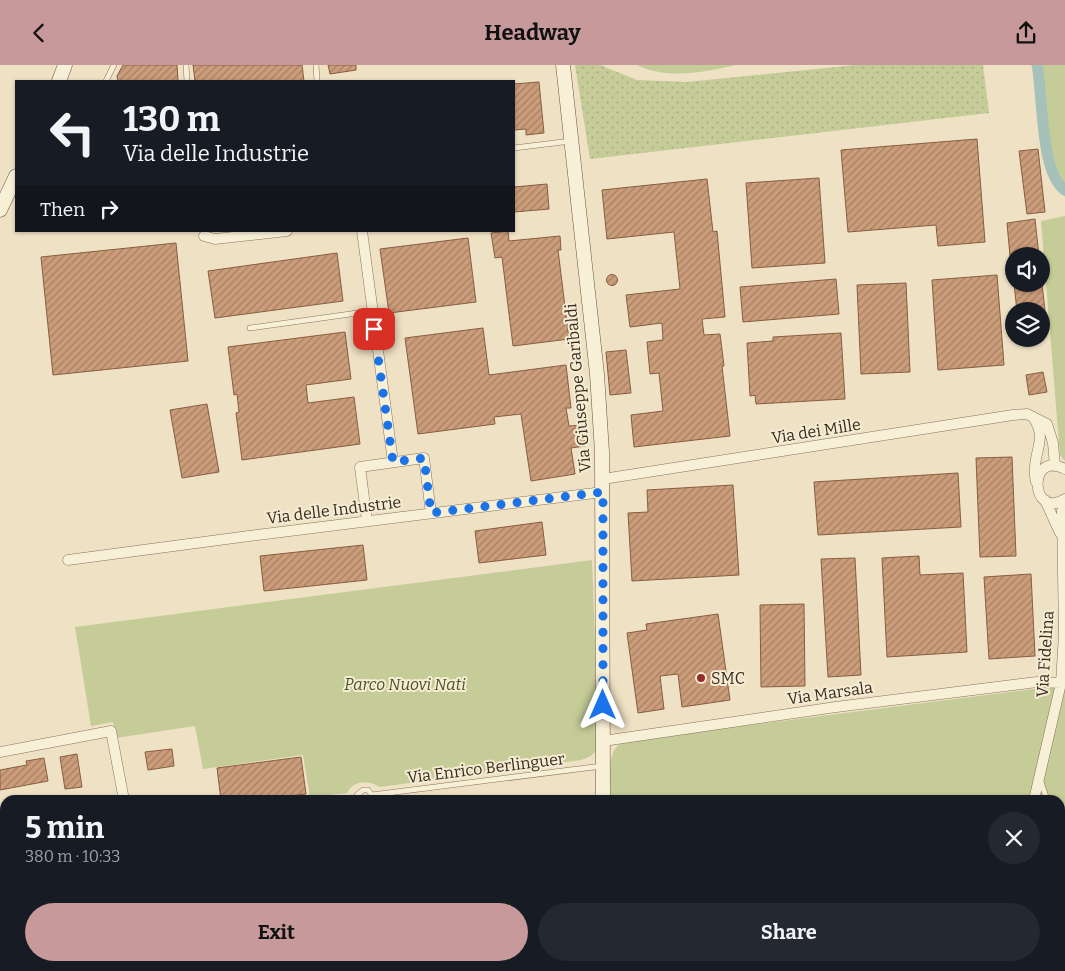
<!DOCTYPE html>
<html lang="en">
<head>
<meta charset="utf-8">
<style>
	:root { --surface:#171b24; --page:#242831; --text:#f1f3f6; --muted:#9ea1a6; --accent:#c8999b }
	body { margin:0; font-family:Bitter,serif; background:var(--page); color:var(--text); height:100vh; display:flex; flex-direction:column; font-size:19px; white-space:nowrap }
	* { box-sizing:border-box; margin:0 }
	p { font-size:16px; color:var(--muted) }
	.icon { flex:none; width:28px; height:28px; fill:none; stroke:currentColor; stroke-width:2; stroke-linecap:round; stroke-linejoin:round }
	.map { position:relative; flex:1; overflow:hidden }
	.drawer { position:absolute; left:0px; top:730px; width:1065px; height:176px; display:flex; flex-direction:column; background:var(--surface); border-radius:15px 15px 0 0; box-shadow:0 1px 4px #0004 }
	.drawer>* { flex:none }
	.top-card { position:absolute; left:15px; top:15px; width:500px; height:152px; border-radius:0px; box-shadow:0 1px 4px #0004; background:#171b24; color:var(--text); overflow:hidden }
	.controls { position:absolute; left:1005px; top:182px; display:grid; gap:10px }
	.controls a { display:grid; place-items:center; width:45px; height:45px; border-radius:50%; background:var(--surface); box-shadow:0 1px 4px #0004; font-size:25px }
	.pin { position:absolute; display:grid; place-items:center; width:42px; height:42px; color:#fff; margin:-21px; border-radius:10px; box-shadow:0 2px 8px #0006 }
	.me { position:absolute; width:55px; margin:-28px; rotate:0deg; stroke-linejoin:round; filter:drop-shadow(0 0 4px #0008) }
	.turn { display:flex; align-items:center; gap:18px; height:105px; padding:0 25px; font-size:22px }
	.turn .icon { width:65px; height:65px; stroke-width:2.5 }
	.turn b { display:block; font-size:35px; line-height:42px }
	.then { display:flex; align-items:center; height:48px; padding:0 25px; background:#0003; gap:10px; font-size:19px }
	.round { display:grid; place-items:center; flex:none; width:52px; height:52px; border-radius:26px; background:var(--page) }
	.overview { display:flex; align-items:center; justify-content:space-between; height:85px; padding:0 25px }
	h1 { font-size:30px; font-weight:700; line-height:38px }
	.primary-button { display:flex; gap:10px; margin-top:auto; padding:10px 25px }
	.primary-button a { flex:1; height:58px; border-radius:30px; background:var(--accent); color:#111; font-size:20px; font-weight:700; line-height:58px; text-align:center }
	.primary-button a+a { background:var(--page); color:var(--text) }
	header { display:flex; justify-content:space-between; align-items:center; height:65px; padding:0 25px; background:var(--accent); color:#111; font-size:22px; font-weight:700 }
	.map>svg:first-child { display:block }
	.grass { fill:url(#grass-dots) }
	.park { fill:#c5cc98 }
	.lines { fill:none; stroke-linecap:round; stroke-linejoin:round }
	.canal { stroke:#a6c1b9; stroke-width:11 }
	.building { fill:url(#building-hatch); stroke:#875d40 }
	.lane-casing { stroke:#88735a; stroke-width:6 }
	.street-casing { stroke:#88735a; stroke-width:11 }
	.secondary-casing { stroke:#6a543e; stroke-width:15 }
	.lane { stroke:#f8efd7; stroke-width:5 }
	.street { stroke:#f8efd7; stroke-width:10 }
	.secondary { stroke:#f8efd7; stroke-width:14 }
	.route { stroke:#1a73e8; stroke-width:9; stroke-dasharray:0 16.2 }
	.poi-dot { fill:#962b2b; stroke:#f5ecd3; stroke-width:2 }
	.labels { text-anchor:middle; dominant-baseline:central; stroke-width:4; stroke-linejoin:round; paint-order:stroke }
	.street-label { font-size:16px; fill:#382b1e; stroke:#f5ecd3 }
	.poi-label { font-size:16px; fill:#382b1e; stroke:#f5ecd3; text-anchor:start }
	.park-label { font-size:16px; font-style:italic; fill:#485425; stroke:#f5ecd3 }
</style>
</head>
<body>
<header><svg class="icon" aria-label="back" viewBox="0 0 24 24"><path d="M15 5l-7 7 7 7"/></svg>Headway<svg class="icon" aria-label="share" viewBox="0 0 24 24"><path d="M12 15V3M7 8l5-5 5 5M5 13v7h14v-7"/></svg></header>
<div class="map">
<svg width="1065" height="906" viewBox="0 0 1065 906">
	<defs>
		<pattern id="grass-dots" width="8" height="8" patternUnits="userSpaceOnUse" patternTransform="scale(1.25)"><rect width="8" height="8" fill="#c5cc98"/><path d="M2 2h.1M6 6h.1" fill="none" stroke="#aaaf83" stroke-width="1.8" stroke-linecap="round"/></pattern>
		<pattern id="building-hatch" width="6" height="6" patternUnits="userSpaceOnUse" patternTransform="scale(1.25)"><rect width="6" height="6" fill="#cb9d7a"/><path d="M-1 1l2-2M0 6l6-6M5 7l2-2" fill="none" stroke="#a68063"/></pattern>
	</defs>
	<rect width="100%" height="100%" fill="#eee1c4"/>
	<path class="grass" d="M575,0H600L637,15L687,17L856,0H983L989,48L590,94Z"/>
	<path class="park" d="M637,0H736C705,7 667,15 637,0Z
		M1035,0H1065V132L1053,118L1046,102L1044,45Z
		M1065,151V396L1060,390L1041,156Z
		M592,495L599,681C594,690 590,692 581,695L380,722C368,715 354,715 347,728L310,732L303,690L203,704L195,661L116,673L113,657L91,661L75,562Z
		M1065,620V865H1060V735H611C611,717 604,684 625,676Z
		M225,901H281L282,906H225Z
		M613,901H797L744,906H613Z
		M802,901H1043V906H803Z"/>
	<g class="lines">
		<path class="canal" d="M1037,0C1043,29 1040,109 1065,125"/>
	</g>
	<path class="building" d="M123,0H177L178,16H118L117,11Z
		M193,0H302L304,16H195Z
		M328,0H356V5L330,9Z
		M539,17L544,68L526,70V64L514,65V19Z
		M977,74L985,177L938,181L936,160L848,167L841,85Z
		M1038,84L1045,147L1027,149L1019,86Z
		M819,113L825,198L752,203L746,118Z
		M707,114L713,167L717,166L725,252L702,254L704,270L720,269L724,301H722L730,371L634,382L631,350L663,346L659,308L650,309L647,277L663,275L662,258L630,262L626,230L680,224L674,167L607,174L602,125Z
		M547,119L549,144L514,147V122Z
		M1035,154L1039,191H1010L1007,158Z
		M508,166L509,176L560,171L561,185H558L569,274L513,281L502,192L495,193L491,168Z
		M468,173L476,237L389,248L380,184Z
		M176,178L188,296L53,310L41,192Z
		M337,188L343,236L215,253L208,206Z
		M606.5 215a5.5 5.5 0 1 1 11 0a5.5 5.5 0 1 1-11 0Z
		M997,210L1004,300L938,305L932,215Z
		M836,214L839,249L743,257L740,222Z
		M906,218L910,307L861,309L857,220Z
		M1014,219H1042L1045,246H1017Z
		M483,263L489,310L566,300L571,343H566L569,361L582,360L585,381L571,383L575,409L531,416L521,349L494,352L495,359L418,369L405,273Z
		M345,267L351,314L306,320L308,338L354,332L360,379L242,395L236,348L239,347L237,329L234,330L228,282Z
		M841,268L845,334L756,339L755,330L750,331L747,278L773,276V272Z
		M626,285L631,328L610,330L606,287Z
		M1043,307L1047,327L1029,330L1026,310Z
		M207,339L219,407L182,413L170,345Z
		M1012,392L1016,491L980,492L976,393Z
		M958,408L961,462L818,470L814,417Z
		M733,420L739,510L632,516L628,448L648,447L647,425Z
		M542,457L546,490L479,498L475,466Z
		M363,480L367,515L264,526L260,491Z
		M919,491L920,510L963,508L967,587L887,592L882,493Z
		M855,493L861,610L828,612L821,494Z
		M1031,509L1035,591L989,594L984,512Z
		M804,539L805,621L761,622L760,540Z
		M718,549L730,635L682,642L678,609L660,611L664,644L638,648L627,568L647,565L646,559Z
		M172,684L174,701L148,705L145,687Z
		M77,689L82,722L65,724L60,692Z
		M301,692L306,729L259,735H221L217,703Z
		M44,693L48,716L0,725V705L27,700L26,696Z"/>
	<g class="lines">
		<defs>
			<path id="lane" d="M186,0L187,16
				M316,0L317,16
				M106,16L114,0
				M514,83L571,76
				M250,263L372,246
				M1040,714L1047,735
				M372,730L602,701
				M358,735L357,730L363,725H368L372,730
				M1060,895H1065
				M1045,906V901"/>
			<path id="street" d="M362,166L393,397
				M204,171L215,174L287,166
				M1033,352C1046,372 1037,380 1035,401C1034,406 1035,412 1036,417
				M1065,404C1027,384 1030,456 1065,434
				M603,414L1013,350L1027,349L1047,359L1053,378L1055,401
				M1045,435L1060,468
				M367,456L360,402L424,393L431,448
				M68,495L249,471L603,427
				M603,676L836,642L1037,617L1061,618
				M0,687L111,666L124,735
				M1034,735L1061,618L1064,569L1062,446L1065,438
				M0,801L5,800
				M156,901L157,906
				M46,906L71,901
				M1022,906V901"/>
			<path id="secondary" d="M563,0L597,309L602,387L603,735
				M59,16L65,0
				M0,145L16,111
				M602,906V901"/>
		</defs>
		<use href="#lane" class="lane-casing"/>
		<use href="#street" class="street-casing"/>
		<use href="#secondary" class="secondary-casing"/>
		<use href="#lane" class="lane"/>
		<use href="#street" class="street"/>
		<use href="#secondary" class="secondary"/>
	</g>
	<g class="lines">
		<path class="route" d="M374,264L393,397L424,393L431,448L603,427V640"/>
	</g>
	<circle class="poi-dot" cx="701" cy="613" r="5"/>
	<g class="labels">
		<g class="street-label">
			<text transform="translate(578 323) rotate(-95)">Via Giuseppe Garibaldi</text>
			<text transform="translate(816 366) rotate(-9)">Via dei Mille</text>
			<text transform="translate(334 445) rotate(-7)">Via delle Industrie</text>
			<text transform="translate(1045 589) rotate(-86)">Via Fidelina</text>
			<text transform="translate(830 628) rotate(-8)">Via Marsala</text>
			<text transform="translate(486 703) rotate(-7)">Via Enrico Berlinguer</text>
		</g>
		<g class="poi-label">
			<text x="711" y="613">SMC</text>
		</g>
		<g class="park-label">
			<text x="405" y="619">Parco Nuovi Nati</text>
		</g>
	</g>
</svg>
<div class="controls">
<a><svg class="icon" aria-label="sound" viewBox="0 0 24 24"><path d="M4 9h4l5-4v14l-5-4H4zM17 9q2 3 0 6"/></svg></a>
<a><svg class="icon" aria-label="layers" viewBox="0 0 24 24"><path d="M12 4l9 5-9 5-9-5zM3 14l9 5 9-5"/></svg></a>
</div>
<div class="pin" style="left:374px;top:264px;background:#d93025"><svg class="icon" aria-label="arrive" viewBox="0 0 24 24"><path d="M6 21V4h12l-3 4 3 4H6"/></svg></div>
<svg class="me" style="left:603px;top:640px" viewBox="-20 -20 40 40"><path d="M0-17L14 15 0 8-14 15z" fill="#1a73e8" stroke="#fff" stroke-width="4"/></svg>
<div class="top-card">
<div class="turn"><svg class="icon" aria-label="left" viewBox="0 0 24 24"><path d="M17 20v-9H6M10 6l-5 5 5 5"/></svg><div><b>130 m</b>Via delle Industrie</div></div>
<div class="then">Then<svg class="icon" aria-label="right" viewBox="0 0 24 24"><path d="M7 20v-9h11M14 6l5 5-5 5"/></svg></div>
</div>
<section class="drawer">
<div class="overview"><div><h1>5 min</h1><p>380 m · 10:33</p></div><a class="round"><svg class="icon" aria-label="close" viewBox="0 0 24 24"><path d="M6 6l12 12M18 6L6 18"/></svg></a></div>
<div class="primary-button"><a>Exit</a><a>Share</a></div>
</section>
</div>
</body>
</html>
